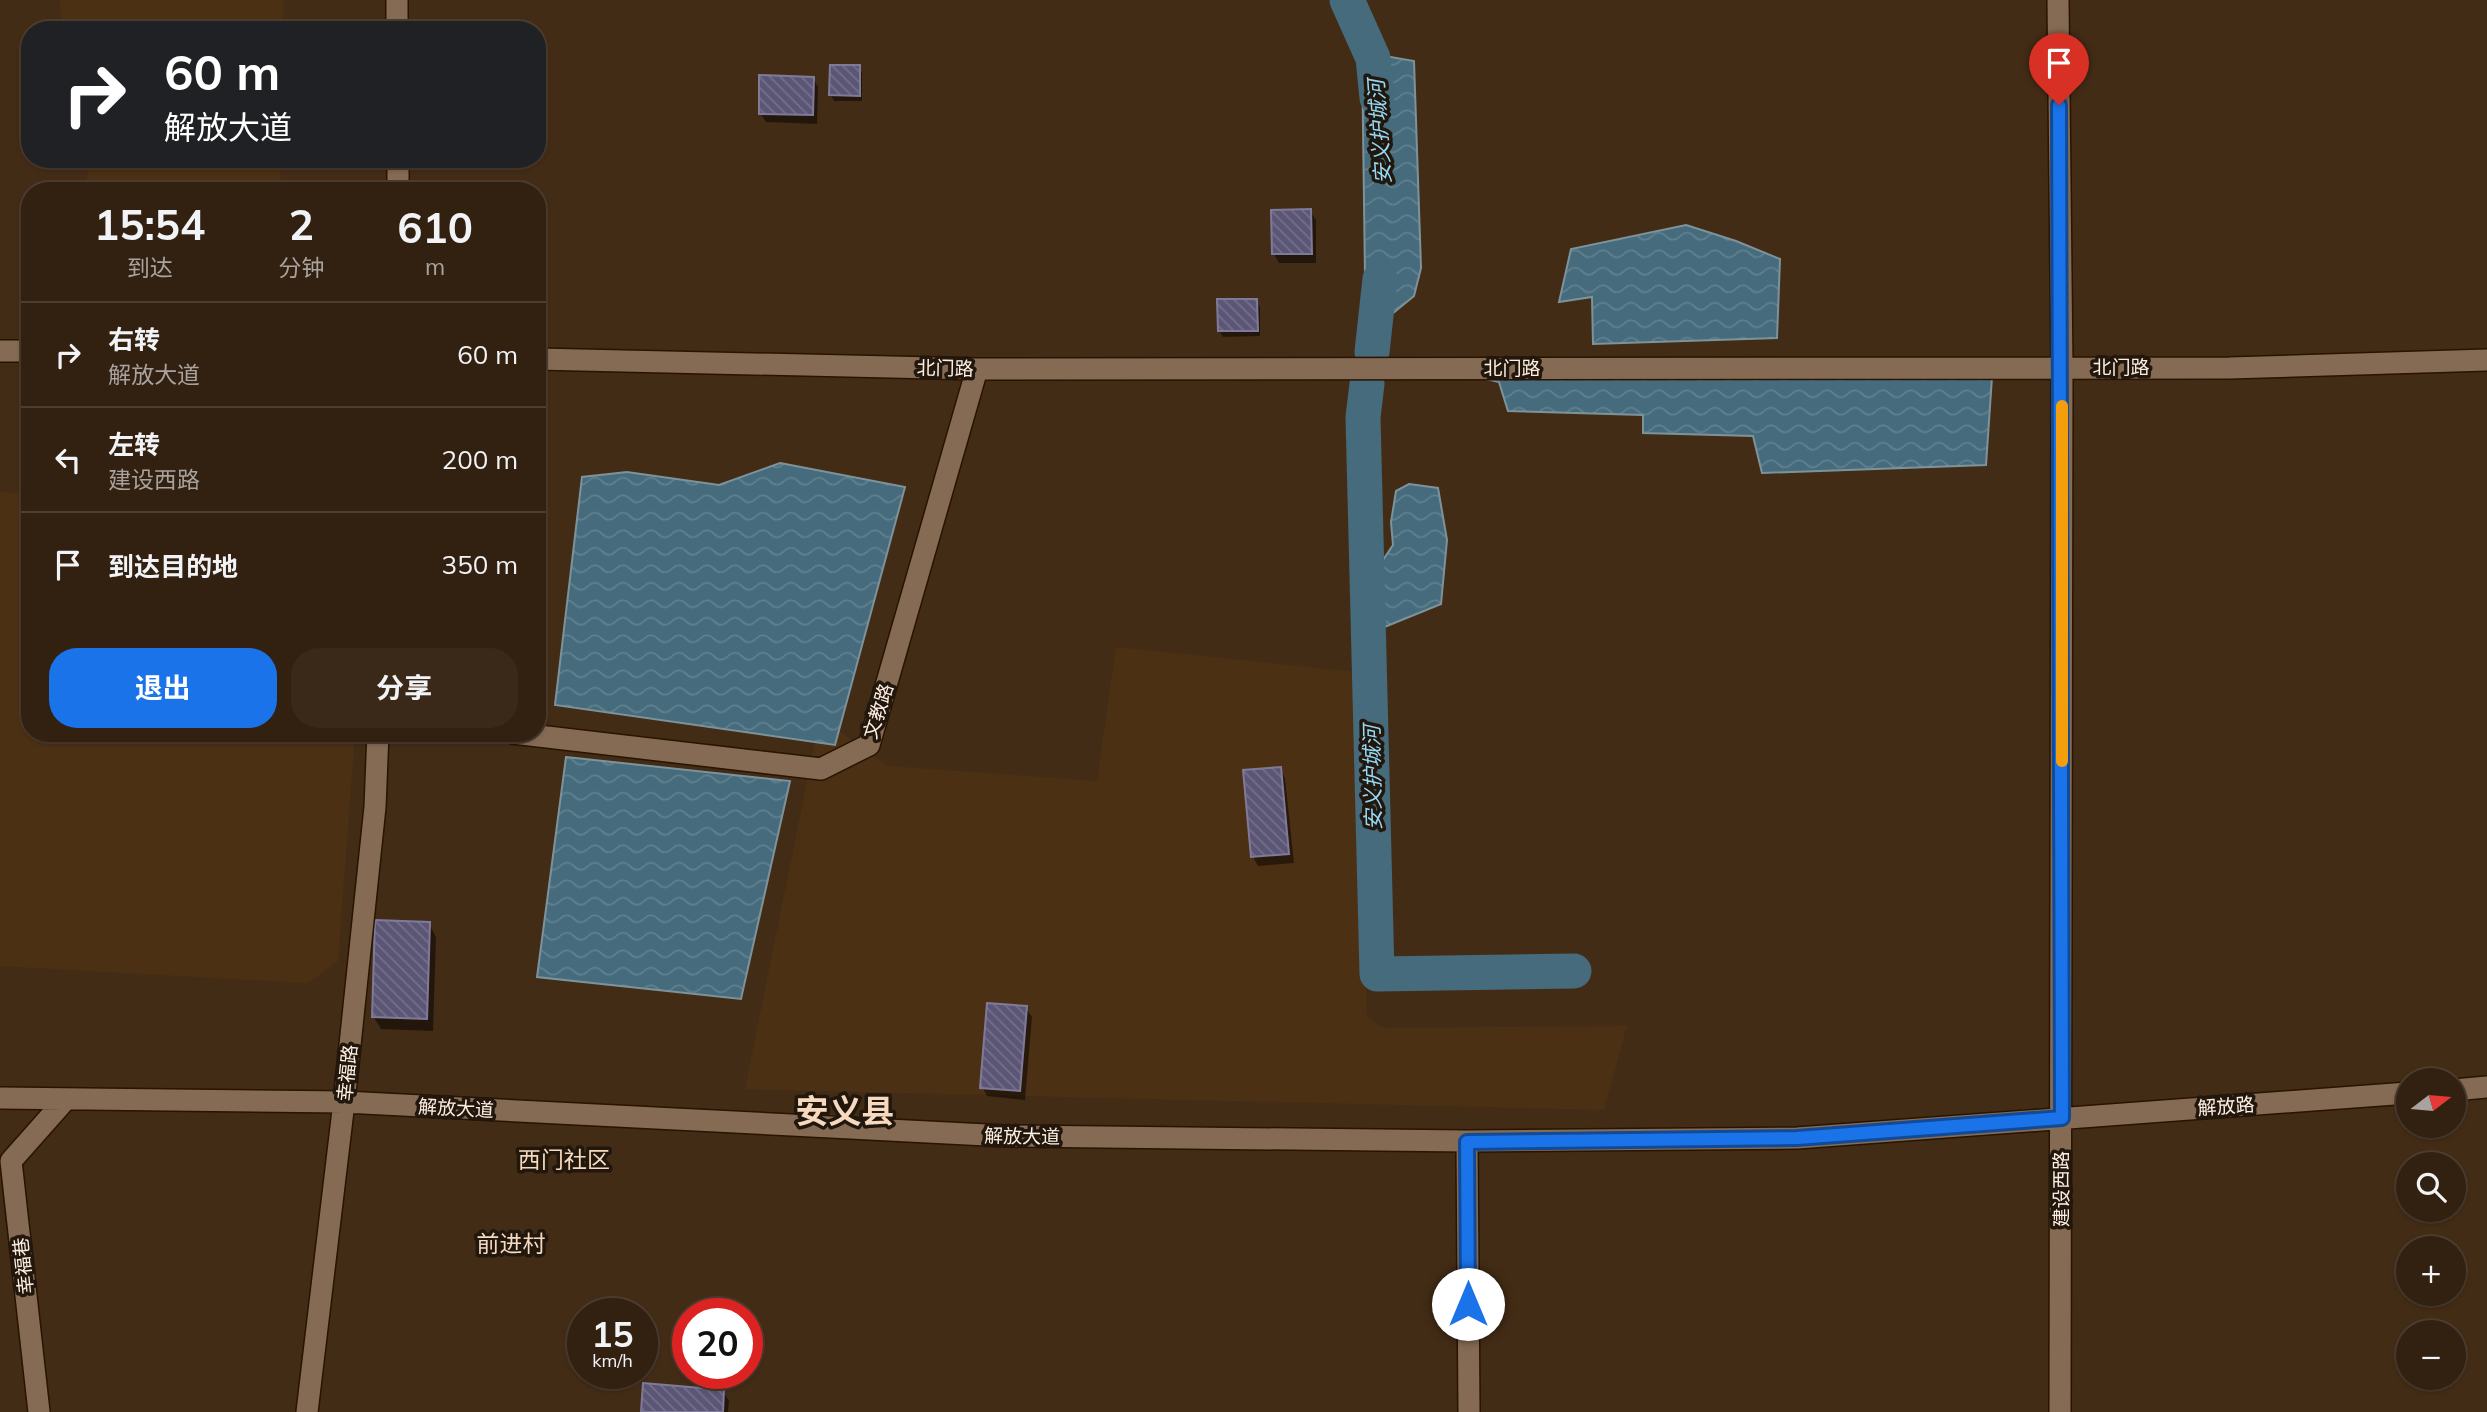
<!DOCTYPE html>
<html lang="zh">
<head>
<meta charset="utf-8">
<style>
	:root { --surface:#322110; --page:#3a2919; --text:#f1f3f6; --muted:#a8a39f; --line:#4d3e30; --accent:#1a73e8 }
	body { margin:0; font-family:Mulish,"Noto Sans SC",sans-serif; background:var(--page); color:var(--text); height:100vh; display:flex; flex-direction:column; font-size:26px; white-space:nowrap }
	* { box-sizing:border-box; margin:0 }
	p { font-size:23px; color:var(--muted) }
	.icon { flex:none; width:38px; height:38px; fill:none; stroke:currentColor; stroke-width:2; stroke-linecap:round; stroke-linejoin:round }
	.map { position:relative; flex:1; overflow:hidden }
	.panel { position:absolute; left:21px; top:182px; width:525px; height:560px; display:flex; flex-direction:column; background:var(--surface); border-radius:28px; box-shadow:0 2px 5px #0004,0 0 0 2px var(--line) }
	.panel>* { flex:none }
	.guide { position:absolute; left:21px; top:21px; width:525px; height:147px; border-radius:28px; box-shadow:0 2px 5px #0004,0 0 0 2px var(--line); background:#202124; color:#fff; overflow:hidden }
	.needle { width:46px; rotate:74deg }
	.buttons { position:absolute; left:2396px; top:1068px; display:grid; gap:14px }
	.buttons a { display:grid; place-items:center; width:70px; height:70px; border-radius:50%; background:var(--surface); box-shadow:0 2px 5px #0004,0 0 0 2px var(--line); font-size:35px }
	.speed { position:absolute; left:567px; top:1298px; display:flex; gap:14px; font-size:35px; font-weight:700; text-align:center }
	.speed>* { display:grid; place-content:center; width:91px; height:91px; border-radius:50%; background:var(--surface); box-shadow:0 2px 5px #0004,0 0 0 2px var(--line); line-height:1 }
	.speed small { font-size:18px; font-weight:400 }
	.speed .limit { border:10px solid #d22; background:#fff; color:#111 }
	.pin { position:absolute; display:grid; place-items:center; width:60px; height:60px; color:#fff; margin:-72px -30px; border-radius:50% 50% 50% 0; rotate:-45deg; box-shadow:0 0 7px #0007 }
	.pin .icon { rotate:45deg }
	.me { position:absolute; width:77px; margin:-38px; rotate:0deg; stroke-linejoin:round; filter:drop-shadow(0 0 5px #0008) }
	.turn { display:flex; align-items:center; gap:24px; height:147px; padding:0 28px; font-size:32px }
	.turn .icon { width:91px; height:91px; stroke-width:2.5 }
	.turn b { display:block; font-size:49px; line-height:60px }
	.eta { display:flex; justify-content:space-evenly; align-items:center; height:119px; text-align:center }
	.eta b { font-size:42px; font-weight:700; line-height:49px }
	.primary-button { display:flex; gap:14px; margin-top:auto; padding:14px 28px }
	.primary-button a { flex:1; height:80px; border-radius:28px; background:var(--accent); color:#fff; font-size:28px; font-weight:700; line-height:80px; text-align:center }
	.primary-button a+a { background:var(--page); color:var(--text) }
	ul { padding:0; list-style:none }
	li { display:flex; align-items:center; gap:21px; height:105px; padding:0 28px; border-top:2px solid var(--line) }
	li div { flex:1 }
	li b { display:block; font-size:26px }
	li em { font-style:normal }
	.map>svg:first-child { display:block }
	.built { fill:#4c3014 }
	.water { fill:url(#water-waves); stroke:#7d939b; stroke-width:2 }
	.shadow { fill:#0007 }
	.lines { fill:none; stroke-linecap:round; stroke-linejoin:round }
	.river { stroke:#456b7c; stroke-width:35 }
	.building { fill:url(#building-back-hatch); stroke:#807a9a; stroke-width:2 }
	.minor-casing { stroke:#281400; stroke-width:24 }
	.minor { stroke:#856b54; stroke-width:21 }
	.route-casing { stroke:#114b97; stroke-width:18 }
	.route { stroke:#1a73e8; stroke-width:12 }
	.slow { stroke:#f59e0b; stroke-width:12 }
	.labels { text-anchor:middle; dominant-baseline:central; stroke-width:7; stroke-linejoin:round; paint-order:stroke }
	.street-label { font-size:19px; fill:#ffefe2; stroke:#21170d }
	.water-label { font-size:21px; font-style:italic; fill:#94d9f8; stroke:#21170d }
	.quarter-label { font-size:23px; fill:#f6d9be; stroke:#21170d }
	.town-label { font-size:33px; font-weight:bold; fill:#f6d9be; stroke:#21170d }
</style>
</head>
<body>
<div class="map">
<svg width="2487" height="1412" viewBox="0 0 2487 1412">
	<defs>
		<pattern id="water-waves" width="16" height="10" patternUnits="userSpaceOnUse" patternTransform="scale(1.75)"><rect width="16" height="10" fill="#456b7c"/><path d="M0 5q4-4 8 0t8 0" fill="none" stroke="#61808e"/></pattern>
		<pattern id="building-back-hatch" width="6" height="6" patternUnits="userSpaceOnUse" patternTransform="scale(1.75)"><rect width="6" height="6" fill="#5c5676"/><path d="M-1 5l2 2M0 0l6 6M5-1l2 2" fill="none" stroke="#746f89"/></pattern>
	</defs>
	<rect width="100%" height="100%" fill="#432c16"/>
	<path class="built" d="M60,0H283V30H62Z
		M90,159H281L280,191H85Z
		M0,492L30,494V733H355L338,961L308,983L0,966Z
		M1116,647L1355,672L1367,1017L1383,1028L1627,1026L1604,1110L745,1089L820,717L887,766L1097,781Z"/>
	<path class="water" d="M1362,52L1414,61L1421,268L1414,296L1358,342L1365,276Z
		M1686,225L1736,241L1780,259L1777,338L1593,344L1592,297L1559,302L1571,249Z
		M1992,377L1986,465L1762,473L1753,436L1643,433V415L1508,411L1499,382L1482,378Z
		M780,463L905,487L835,745L555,705L582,477L627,472L719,485Z
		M1409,484L1438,488L1447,540L1441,604L1382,628L1378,583L1383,560L1393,545L1391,522L1396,491Z
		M566,757L790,781L741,999L537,977Z"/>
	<path class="shadow" d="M859,67L862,73V101H834L831,95Z
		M813,78L818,87L817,124L766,122L760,113Z
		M1310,211L1316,220V263H1279L1274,254Z
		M1256,301L1260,307V336L1223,337L1219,331Z
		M1280,769L1285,778L1294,863L1258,866L1253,857Z
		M429,924L436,937L433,1031L381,1029L373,1016Z
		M1026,1008L1032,1017L1025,1100L987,1096L982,1087Z
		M723,1391L729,1401L728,1412H643Z"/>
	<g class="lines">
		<path class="river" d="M1347,0L1373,58L1377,98
			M1372,352L1380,279
			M1367,384L1363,417L1377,974L1574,971"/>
	</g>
	<path class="building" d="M830,65H860V96L829,95Z
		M759,75L814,77L813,115L759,114Z
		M1311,209L1312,254H1272L1271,210Z
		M1217,299H1257L1258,331H1218Z
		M1281,767L1289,854L1251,857L1243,770Z
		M375,920L430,922L427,1019L372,1017Z
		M987,1003L1027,1006L1020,1091L980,1088Z
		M643,1383L724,1390L723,1412H641Z"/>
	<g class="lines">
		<defs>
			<path id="minor" d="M397,0V30
				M2058,0L2062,367L2060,1412
				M398,159V191
				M0,351H30
				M537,359L977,369L2229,368L2487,360
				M513,733L821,769L869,745L977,369
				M2454,1090L2487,1087
				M0,1098L344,1102L1006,1136L1467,1141L1797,1138L2408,1093
				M1467,1141L1469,1412
				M39,1412L11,1161L66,1099
				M307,1412L344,1102L375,807L378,733"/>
		</defs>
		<use href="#minor" class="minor-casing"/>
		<use href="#minor" class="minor"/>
	</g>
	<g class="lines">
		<defs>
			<path id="route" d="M1468,1304L1467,1142L1797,1138L2062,1118L2059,105"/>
		</defs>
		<use href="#route" class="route-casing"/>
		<use href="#route" class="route"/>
		<path class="slow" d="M2062,406V761"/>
	</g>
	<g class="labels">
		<g class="street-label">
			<text x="2121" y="367">北门路</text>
			<text transform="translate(945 368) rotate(1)">北门路</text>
			<text x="1512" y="368">北门路</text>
			<text transform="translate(878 711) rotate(-72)">文教路</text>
			<text transform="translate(347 1073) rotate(-84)">幸福路</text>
			<text transform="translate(2226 1106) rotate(-4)">解放路</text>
			<text transform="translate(456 1108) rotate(3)">解放大道</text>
			<text transform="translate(1022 1136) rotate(1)">解放大道</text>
			<text transform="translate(2061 1189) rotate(-90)">建设西路</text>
			<text transform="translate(23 1266) rotate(-96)">幸福巷</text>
		</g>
		<g class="water-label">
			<text transform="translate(1379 132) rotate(-94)">安义护城河</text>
			<text transform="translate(1372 778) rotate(-91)">安义护城河</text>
		</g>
		<g class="quarter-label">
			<text x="564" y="1159">西门社区</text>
			<text x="511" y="1243">前进村</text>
		</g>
		<g class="town-label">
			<text x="845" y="1110">安义县</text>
		</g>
	</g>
</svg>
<div class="buttons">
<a><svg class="needle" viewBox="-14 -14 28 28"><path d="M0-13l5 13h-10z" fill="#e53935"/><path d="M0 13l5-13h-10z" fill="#a8a39f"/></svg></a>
<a><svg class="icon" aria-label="search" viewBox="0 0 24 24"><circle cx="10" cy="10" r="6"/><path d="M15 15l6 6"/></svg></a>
<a>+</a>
<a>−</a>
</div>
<div class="speed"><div>15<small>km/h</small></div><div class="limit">20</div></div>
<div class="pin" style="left:2059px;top:105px;background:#d93025"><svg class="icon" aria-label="arrive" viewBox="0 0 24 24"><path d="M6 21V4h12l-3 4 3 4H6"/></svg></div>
<svg class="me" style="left:1468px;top:1304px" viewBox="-20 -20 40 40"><circle r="19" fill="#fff"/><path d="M0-13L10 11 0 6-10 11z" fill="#1a73e8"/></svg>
<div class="guide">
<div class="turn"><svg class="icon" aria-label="right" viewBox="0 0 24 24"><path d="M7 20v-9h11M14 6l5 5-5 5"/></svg><div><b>60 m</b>解放大道</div></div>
</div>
<section class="panel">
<div class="eta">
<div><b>15:54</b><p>到达</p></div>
<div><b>2</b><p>分钟</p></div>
<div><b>610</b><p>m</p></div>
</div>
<ul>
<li><svg class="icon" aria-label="right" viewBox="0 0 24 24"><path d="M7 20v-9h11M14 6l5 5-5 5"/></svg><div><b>右转</b><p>解放大道</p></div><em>60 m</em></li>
<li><svg class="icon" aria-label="left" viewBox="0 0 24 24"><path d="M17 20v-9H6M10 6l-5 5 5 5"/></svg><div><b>左转</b><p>建设西路</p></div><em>200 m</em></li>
<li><svg class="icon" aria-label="arrive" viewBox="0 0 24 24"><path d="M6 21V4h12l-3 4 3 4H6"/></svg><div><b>到达目的地</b></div><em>350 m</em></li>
</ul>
<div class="primary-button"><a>退出</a><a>分享</a></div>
</section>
</div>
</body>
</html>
